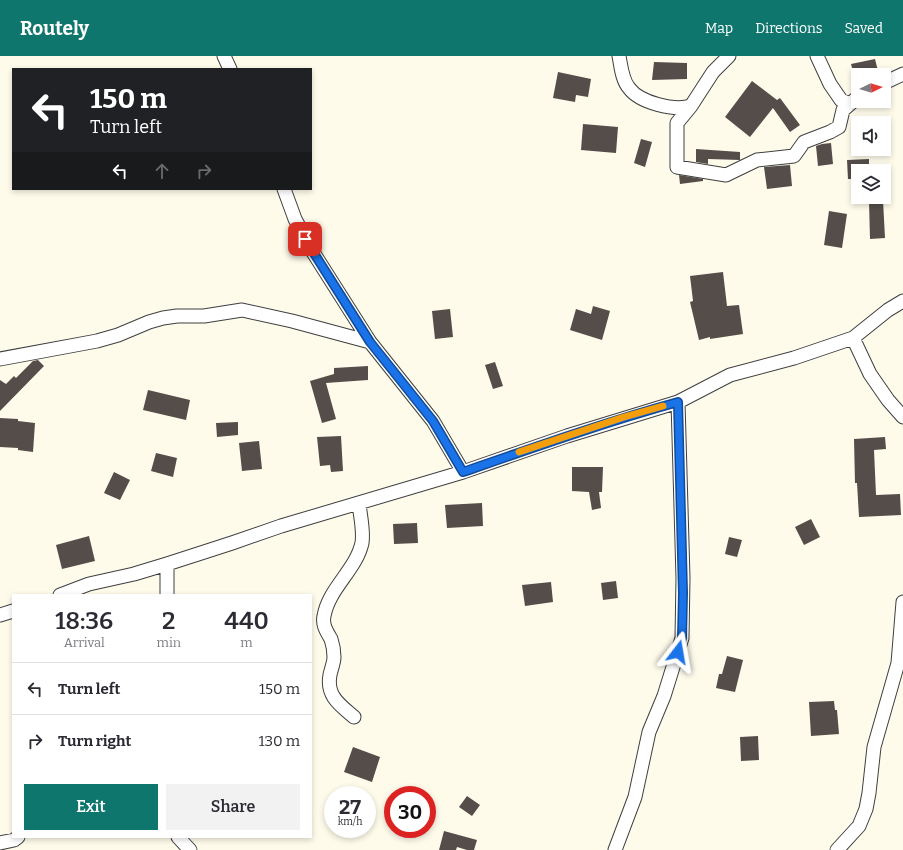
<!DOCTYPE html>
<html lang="en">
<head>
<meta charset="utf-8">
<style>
	:root { --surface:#fff; --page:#f2f2f3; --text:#2b2b33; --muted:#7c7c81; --line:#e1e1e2; --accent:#0f766e }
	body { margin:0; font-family:Bitter,serif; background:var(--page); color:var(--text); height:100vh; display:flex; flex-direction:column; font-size:15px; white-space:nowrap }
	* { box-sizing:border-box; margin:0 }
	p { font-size:13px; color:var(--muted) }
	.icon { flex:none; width:22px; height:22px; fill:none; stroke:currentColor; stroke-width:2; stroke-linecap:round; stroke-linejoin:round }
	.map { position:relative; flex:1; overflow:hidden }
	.details { position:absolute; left:12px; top:538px; width:300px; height:244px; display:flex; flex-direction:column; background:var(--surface); border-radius:0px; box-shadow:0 2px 6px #0003 }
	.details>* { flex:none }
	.guide { position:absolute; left:12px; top:12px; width:300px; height:122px; border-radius:0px; box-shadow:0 2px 6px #0003; background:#202124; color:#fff; overflow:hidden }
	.needle { width:26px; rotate:85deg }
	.controls { position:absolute; left:851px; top:12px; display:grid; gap:8px }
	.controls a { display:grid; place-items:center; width:40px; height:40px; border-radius:0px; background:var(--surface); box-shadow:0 2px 6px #0003; font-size:20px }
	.speed { position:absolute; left:324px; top:730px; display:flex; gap:8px; font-size:20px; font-weight:700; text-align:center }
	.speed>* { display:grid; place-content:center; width:52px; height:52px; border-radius:50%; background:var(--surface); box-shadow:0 2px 6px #0003; line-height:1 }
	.speed small { font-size:10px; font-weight:400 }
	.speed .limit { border:6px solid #d22; background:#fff; color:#111 }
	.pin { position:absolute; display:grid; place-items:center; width:34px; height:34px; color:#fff; margin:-17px; border-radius:8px; box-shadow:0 2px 6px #0006 }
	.me { position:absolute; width:44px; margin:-22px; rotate:14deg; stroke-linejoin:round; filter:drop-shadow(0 0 3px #0008) }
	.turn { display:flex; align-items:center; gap:14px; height:84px; padding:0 12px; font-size:18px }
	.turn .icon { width:52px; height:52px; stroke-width:2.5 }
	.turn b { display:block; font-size:28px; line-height:34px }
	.lanes { display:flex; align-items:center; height:38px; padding:0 12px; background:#0003; justify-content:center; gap:20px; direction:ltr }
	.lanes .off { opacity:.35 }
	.eta { display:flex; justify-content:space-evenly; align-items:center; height:68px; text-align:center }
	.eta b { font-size:24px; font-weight:600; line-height:28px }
	.cta { display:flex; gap:8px; margin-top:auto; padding:8px 12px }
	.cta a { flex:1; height:46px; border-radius:0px; background:var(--accent); color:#fff; font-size:16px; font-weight:600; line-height:46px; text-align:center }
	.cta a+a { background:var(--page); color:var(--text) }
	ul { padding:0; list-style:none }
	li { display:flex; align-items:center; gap:12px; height:52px; padding:0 12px; border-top:1px solid var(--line) }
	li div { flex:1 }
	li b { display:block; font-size:15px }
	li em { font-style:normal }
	header { display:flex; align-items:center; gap:24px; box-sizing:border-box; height:56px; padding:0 20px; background:var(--accent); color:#fff }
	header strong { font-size:19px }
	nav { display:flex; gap:22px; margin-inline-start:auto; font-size:14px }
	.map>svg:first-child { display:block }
	.building { fill:#544d49 }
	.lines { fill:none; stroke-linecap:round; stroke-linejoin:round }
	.minor-casing { stroke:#3f3f3f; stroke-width:15 }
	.minor { stroke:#fff; stroke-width:13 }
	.route-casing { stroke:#114b97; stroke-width:10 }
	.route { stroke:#1a73e8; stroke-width:7 }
	.slow { stroke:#f59e0b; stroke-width:7 }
</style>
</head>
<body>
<header>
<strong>Routely</strong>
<nav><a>Map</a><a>Directions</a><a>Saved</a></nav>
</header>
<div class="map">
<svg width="903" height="794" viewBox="0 0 903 794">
	<rect width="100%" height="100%" fill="#fefbeb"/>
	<path class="building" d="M875,3L879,19H854L851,8Z
		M654,6L687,7V23L652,24Z
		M558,16L591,23L588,41L576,39L575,46L553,42Z
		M752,25L777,44L780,42L800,69L790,76L773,52L750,81L725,61Z
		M583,68L618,71L616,97L581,94Z
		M641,83L652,86L645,111L634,107Z
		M831,87L833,108L818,110L816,90L822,88Z
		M696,93L740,96V104L708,103V108L696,106Z
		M869,103V115H858V123H848L847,104Z
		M790,109L792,130L767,133L764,111Z
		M679,119L703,123V125L680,128Z
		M883,144L885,182L870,183L869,145Z
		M829,155L847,158L842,192L824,189Z
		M723,216L727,250L739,249L743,278L710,283V281L699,284L690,246L693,245L690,220Z
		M593,250L610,255L602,284L570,274L576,253L591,258Z
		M450,253L453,281L435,283L432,255Z
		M38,304L44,310L0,355V324L6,328L14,320L16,322L33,305Z
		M495,306L503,330L493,333L485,309Z
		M368,310V324L326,327L336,363L322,367L310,325L334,318V312Z
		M148,334L190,344L186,364L143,354Z
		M0,362L18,363V365L35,367L33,396L18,394V392L0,391Z
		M238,366V379L217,381L216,367Z
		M341,380L343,415L331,416L330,409L320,410L317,381Z
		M885,381L886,393L874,394L876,439L900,438L901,459L859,461L857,427H855L854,383Z
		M259,385L262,413L242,415L239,387Z
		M156,397L177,402L173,421L151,415Z
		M572,411H603L602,436H599L601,452L592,454L589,436L572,435Z
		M114,416L130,424L120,444L104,437Z
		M482,447L483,470L447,472L445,449Z
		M811,463L820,481L804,489L795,471Z
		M417,467L418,487L394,488L393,468Z
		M89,480L95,505L62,513L56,489Z
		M729,481L742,484L737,501L725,498Z
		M616,525L618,542L603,544L601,527Z
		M551,526L553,546L525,550L522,529Z
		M727,600L743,604L735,636L716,632L719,618H722Z
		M834,645L835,654H837L839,678L811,680L809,646Z
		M758,680L759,704L741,705L740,681Z
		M353,691L380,701L372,726L344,716Z
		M467,740L480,749L472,760L459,751Z
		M444,775L477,784L474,794H467L457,791L456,794H439Z"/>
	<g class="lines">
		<defs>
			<path id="minor" d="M224,0L230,13
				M619,0C621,10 622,24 629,32C640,47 674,55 691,50L713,16L729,0
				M817,0L830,28L841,44L850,48
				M884,27L903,18
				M691,50L677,67V111L726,119L757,104L794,100L804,86L830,76L839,71L843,54L858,41
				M284,133L295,163L311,193L370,286L433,365L463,416
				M853,282L870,318L888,344L903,361
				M0,303L97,285L118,279L149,266L163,262L177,260H204L242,254L292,265L370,286
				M167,508V539
				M60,539L89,528L134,518L167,508L232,487L281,470L463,416L567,380L678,346L730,319L794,302L853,282L888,254L903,245
				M0,559L13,555
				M354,661C340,649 326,640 330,619C331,613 334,607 334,601C334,595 333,589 331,583C327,576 322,569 324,560C329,532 356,514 362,487C364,474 360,459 359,447
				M178,781L190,794
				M0,787L14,784L18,781
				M615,794L635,741L649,676L664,640L682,582L683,522L678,346
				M837,794L859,770L866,753L869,737L874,691L898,607L903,546"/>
		</defs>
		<use href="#minor" class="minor-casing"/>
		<use href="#minor" class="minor"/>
	</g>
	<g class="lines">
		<defs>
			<path id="route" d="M305,183L370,286L433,365L463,416C535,391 606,366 678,346L683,537L682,582L678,596"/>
		</defs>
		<use href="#route" class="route-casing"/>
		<use href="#route" class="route"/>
		<path class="slow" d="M519,396L624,361L663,350"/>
	</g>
</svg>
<div class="controls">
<a><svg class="needle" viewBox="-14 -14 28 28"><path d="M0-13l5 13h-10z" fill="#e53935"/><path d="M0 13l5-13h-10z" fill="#7c7c81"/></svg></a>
<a><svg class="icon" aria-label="sound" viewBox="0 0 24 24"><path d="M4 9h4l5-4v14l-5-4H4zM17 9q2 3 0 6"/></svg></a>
<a><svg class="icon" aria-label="layers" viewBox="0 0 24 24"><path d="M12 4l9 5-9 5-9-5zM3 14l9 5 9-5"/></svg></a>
</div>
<div class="speed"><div>27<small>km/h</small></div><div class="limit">30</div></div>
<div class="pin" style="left:305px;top:183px;background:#d93025"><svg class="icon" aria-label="arrive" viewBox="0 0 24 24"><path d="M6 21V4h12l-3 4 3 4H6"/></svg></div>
<svg class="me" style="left:678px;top:596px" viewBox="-20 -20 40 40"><path d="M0-17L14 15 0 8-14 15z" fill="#1a73e8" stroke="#fff" stroke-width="4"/></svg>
<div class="guide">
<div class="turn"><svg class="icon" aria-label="left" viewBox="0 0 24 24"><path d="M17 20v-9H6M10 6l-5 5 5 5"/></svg><div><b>150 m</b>Turn left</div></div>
<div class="lanes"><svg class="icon" aria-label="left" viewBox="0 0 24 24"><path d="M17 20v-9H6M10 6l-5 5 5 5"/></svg><svg class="icon off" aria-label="ahead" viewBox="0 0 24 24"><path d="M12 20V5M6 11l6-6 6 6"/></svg><svg class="icon off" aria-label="right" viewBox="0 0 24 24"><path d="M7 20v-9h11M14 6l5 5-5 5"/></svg></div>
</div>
<section class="details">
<div class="eta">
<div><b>18:36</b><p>Arrival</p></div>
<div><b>2</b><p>min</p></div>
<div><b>440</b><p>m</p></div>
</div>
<ul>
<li><svg class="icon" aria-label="left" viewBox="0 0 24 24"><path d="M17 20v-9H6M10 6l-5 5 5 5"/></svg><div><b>Turn left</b></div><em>150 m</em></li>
<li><svg class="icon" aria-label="right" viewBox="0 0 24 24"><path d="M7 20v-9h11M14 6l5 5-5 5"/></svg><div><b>Turn right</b></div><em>130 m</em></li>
</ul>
<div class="cta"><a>Exit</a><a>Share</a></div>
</section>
</div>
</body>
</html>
